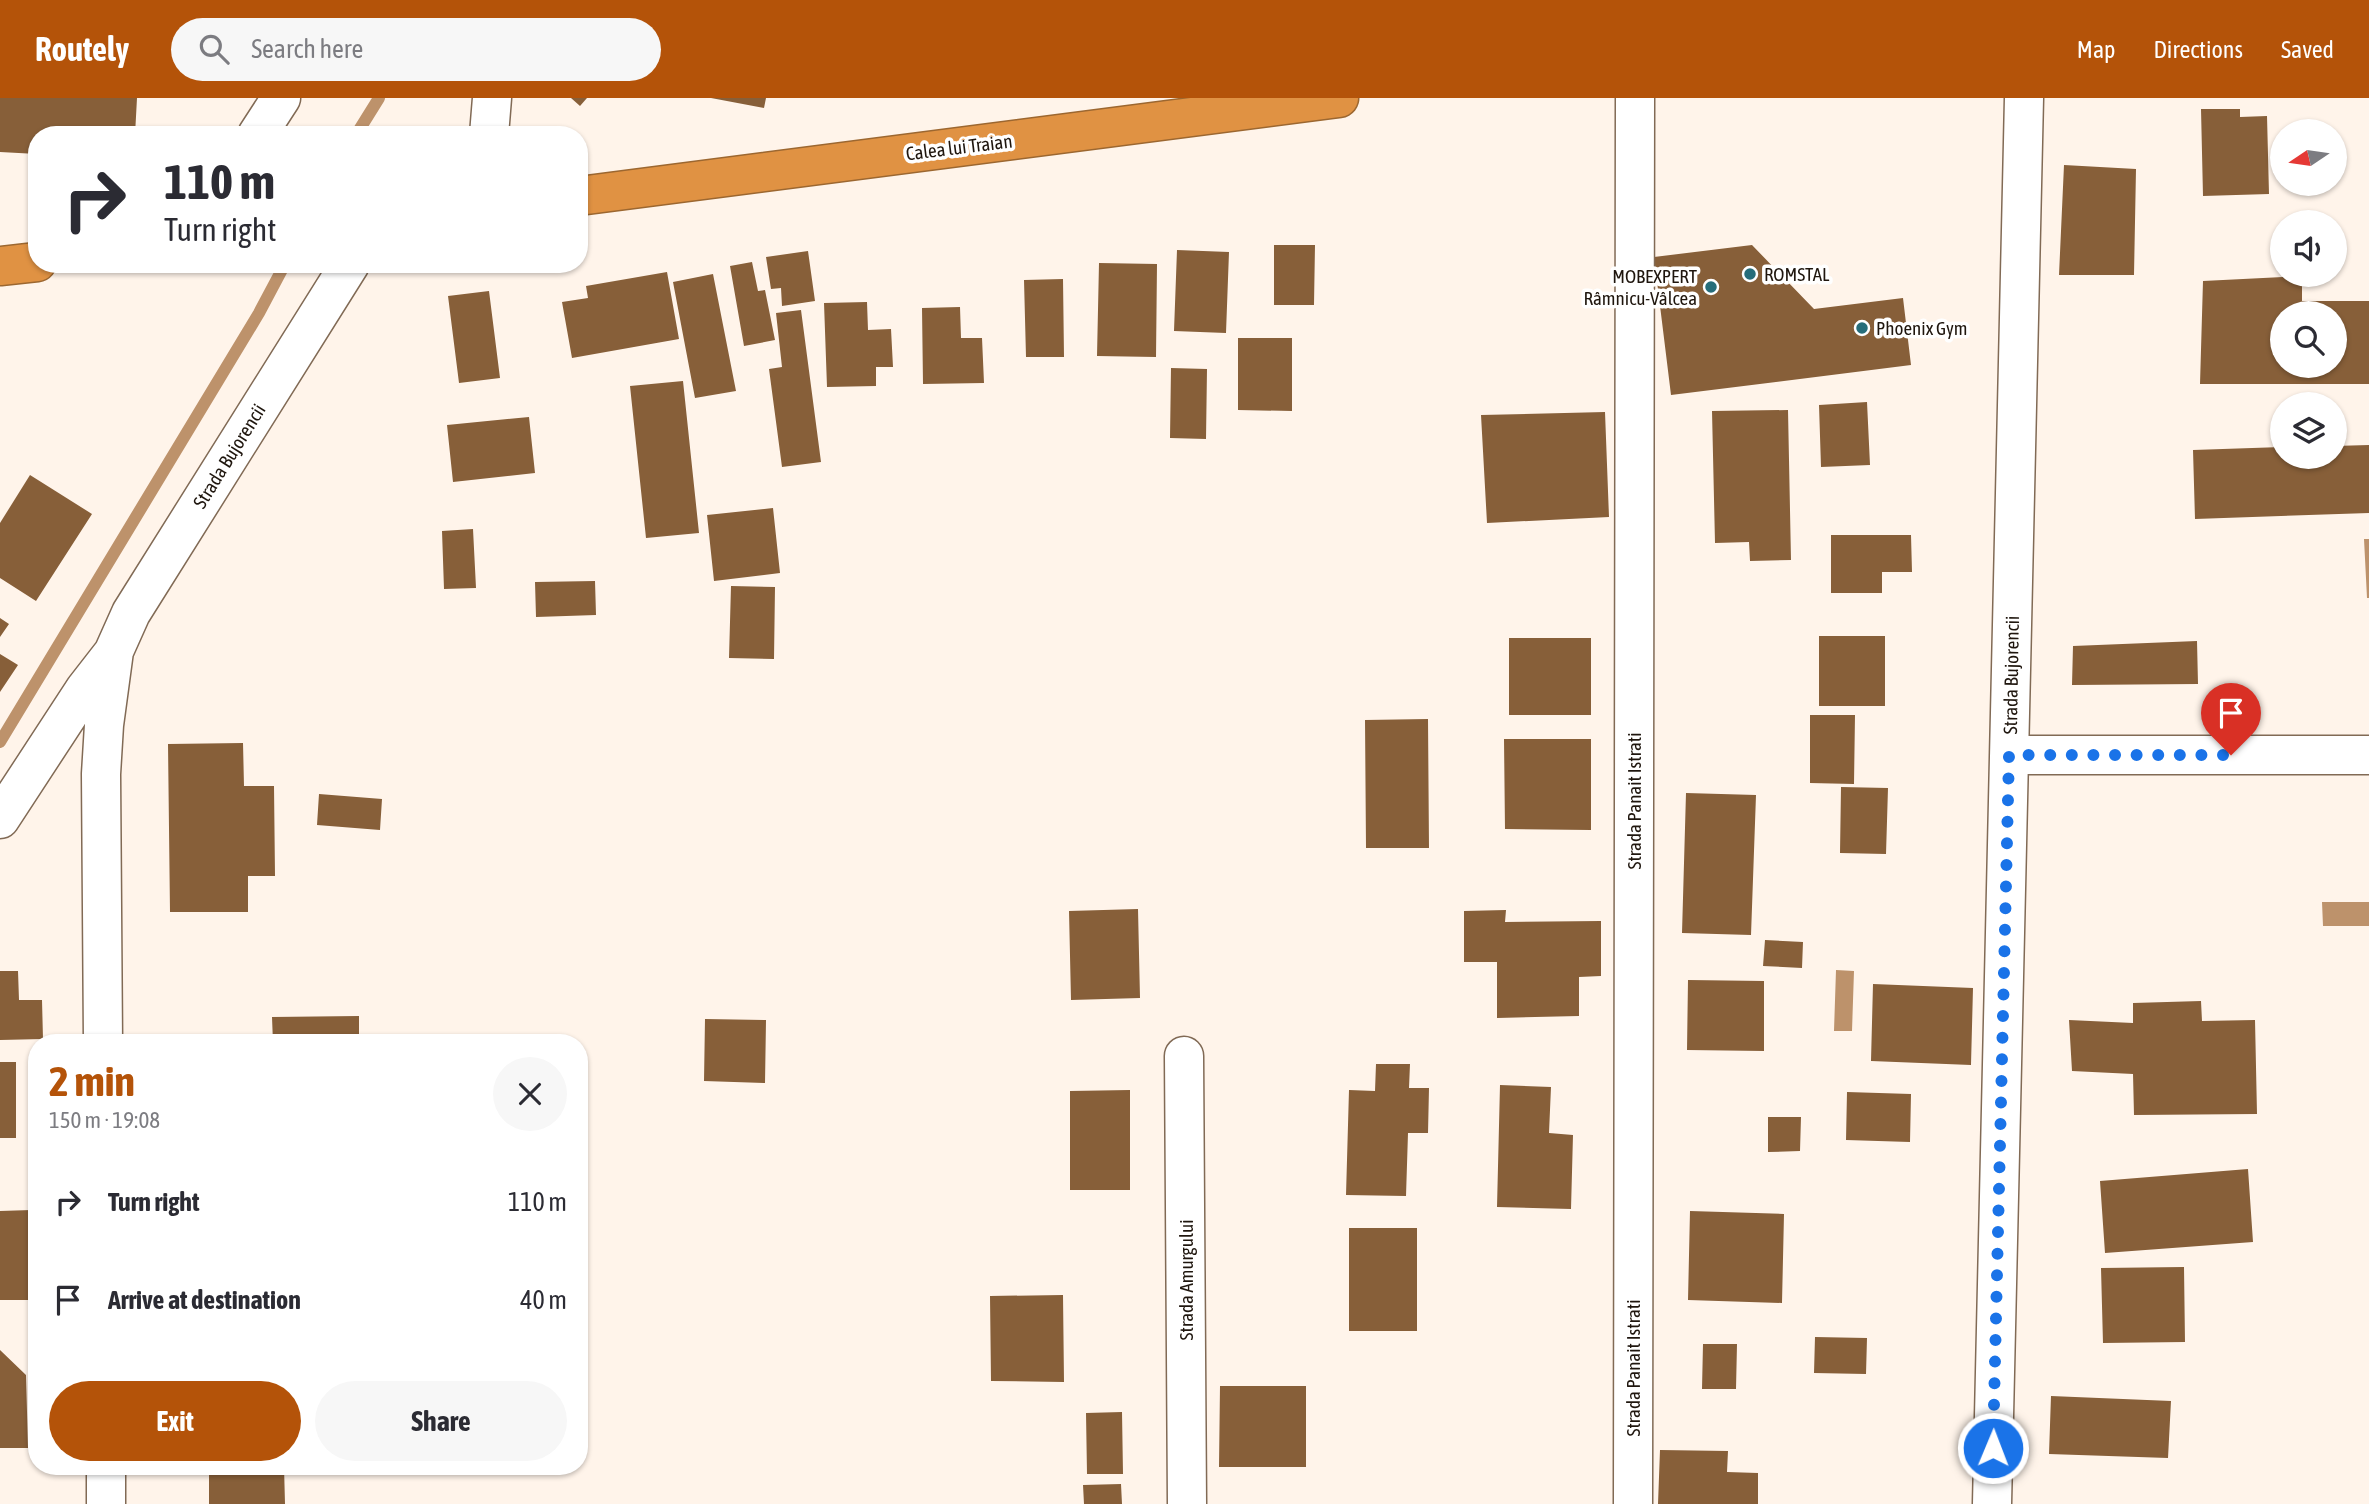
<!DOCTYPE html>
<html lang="en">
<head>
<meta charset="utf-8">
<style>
	:root { --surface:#fff; --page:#f7f7f7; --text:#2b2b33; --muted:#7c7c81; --accent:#b45309 }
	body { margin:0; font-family:"Asap Condensed",sans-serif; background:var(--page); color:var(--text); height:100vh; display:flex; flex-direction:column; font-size:26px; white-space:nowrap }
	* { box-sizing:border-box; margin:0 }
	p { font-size:23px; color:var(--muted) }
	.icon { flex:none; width:38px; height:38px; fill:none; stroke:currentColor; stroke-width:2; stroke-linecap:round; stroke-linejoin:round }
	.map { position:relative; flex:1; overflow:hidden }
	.drawer { position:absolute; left:28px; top:936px; width:560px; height:441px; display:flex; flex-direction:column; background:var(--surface); border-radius:28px; box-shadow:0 2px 5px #0004 }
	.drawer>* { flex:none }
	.top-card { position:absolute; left:28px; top:28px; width:560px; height:147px; border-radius:28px; box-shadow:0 2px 5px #0004; background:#fff; color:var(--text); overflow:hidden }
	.needle { width:46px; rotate:257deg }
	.tools { position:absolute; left:2270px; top:21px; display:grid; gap:14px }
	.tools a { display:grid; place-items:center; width:77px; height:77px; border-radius:50%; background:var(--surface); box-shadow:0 2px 5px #0004; font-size:35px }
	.pin { position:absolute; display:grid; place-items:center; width:60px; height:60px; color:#fff; margin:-72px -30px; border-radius:50% 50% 50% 0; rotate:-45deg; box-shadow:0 0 7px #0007 }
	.pin .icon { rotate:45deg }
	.me { position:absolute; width:77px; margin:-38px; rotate:1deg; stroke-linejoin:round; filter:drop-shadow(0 0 5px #0008) }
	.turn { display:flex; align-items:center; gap:24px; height:147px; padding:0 21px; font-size:32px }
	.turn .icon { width:91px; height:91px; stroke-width:2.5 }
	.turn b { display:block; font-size:49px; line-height:60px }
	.round { display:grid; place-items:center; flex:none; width:74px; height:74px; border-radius:37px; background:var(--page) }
	.summary { display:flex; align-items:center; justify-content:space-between; height:119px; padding:0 21px }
	h1 { font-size:42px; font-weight:700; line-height:52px; color:var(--accent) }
	.primary-button { display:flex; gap:14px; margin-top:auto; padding:14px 21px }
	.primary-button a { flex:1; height:80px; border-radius:42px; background:var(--accent); color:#fff; font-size:28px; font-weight:700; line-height:80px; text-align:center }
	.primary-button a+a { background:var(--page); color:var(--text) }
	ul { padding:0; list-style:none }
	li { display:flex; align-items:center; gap:21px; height:98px; padding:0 21px }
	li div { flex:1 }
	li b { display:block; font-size:26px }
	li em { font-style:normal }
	header { display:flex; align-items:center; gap:42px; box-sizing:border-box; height:98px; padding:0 35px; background:var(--accent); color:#fff }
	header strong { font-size:33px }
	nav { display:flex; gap:38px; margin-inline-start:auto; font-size:24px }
	.search { width:490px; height:63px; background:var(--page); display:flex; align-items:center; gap:18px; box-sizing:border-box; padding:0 24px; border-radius:38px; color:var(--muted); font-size:26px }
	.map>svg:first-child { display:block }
	.water { fill:#bd926b }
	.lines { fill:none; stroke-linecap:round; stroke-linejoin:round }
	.stream { stroke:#bd926b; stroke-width:12 }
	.building { fill:#875f39; fill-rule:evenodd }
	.minor-casing { stroke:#816a55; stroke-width:41 }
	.highway-casing { stroke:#9c6730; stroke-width:41 }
	.minor { stroke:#fff; stroke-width:38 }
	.highway { stroke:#e09243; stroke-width:38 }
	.route { stroke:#1a73e8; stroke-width:12; stroke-dasharray:0 21.6 }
	.poi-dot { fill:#266d7a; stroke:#fff; stroke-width:2.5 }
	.labels { text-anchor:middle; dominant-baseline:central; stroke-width:7; stroke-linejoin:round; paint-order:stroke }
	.street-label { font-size:19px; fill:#1f160e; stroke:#fff }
	.poi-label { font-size:19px; fill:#1f160e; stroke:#fff; text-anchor:start }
</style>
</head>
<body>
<header>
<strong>Routely</strong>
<div class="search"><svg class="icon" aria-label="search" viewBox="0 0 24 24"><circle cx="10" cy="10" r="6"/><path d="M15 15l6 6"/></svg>Search here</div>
<nav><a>Map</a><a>Directions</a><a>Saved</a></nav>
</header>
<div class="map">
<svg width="2369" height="1406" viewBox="0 0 2369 1406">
	<rect width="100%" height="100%" fill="#fff4ea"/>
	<path class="water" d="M2364,441H2369V500H2367Z
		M2322,804H2369V828H2323Z
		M1836,872L1854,873L1852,933H1834Z"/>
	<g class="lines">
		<path class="stream" d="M356,37L379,0
			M0,644L259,215L285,166"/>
	</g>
	<path class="building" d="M0,0H137L135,37H37V56L0,54Z
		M571,0H587L580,8Z
		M711,0H766L764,10Z
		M2201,11H2240V19L2267,18L2269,96L2203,98Z
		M2064,67L2136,71L2134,177H2059Z
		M1274,147H1315L1314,207H1274Z
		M1752,147L1814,211L1903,200L1911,267L1671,297L1654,159Z
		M1177,152L1229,154L1226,235L1174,233Z
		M808,153L815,203L782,208L781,190L771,191L766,159Z
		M752,164L758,193L765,192L775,242L744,248L730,168Z
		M1099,165L1157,166L1156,259L1097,258Z
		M667,174L679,241L572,260L562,204L588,200L586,188Z
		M713,176L736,293L695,300L673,184Z
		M2302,178V203H2369V286H2200L2203,183ZM2282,215H2334V268H2282Z
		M1063,181L1064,259H1026L1024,182Z
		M489,193L500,280L459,285L448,198Z
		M867,204L868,232L891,231L893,269H876V288L827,289L824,205Z
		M960,209L961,240H982L984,285L923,286L922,210Z
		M801,212L821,364L782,369L769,271L782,269L776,215Z
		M1238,240H1292V313L1238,312Z
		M1171,270L1207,271L1206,341L1170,340Z
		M683,283L699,435L646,440L630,288Z
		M1867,304L1870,367L1821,369L1819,307Z
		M1788,312L1791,462L1750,463L1749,444L1715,445L1712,313Z
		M1605,314L1609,419L1487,425L1481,317Z
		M529,319L535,375L453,384L447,327Z
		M2369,347V415L2195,421L2193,352L2282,349V359H2334V348Z
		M30,377L92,416L36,503L0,480V425Z
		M773,410L780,475L714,483L707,417Z
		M473,431L476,490L444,491L442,433Z
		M1831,437H1911L1912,474H1882V495H1831Z
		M595,483L596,517L536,519L535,484Z
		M731,488L775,489L774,561L729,560Z
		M0,520L9,526L0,539Z
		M1819,538H1885V608H1819Z
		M1509,540H1591V617H1509Z
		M2197,543L2198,586L2072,587L2073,548Z
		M0,556L18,567L0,594Z
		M1810,617H1855L1854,686L1810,685Z
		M1428,621L1429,750H1366L1365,622Z
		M1504,641H1591V732L1505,731Z
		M243,645L244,688H274L275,778H248V814H170L168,646Z
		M1841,689L1888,690L1886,756L1840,755Z
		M1686,695L1756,697L1751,837L1682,835Z
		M319,696L382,701L380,732L317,727Z
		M1138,811L1140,900L1071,902L1069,813Z
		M1506,812L1505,824L1601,823V878L1579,879V918L1497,920V864H1464V813Z
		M1765,842L1803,844L1802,870L1763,868Z
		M0,873H18L19,902H42L43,941L0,942Z
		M1688,882L1764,883V953L1687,952Z
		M1873,886L1973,890L1971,967L1871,963Z
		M2201,903L2202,923L2255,922L2257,1016L2134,1017L2133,976L2072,973L2069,922L2133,925V905Z
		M359,918V945H273L272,919Z
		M705,921L766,922L765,985L704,983Z
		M0,964H16V1040H0Z
		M1376,966H1410L1409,990H1429L1428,1035H1408L1406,1098L1346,1097L1349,992L1375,993Z
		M1500,987L1551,989L1549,1035L1573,1037L1571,1111L1497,1109Z
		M1130,992V1092H1070V993Z
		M1847,994L1911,996L1910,1044L1846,1042Z
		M1768,1019H1801L1800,1053L1768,1054Z
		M2248,1071L2253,1144L2105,1155L2100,1083Z
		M31,1112V1202H0V1113Z
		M1690,1113L1784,1116L1782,1205L1688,1202Z
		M1349,1130H1417V1233H1349Z
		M2184,1169L2185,1244L2103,1245L2101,1170Z
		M1063,1197L1064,1284L991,1283L990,1198Z
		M1815,1239L1867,1240L1866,1276L1814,1275Z
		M1703,1246H1737L1736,1291H1702Z
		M0,1252L26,1277L28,1350H0Z
		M1220,1288H1306V1369H1219Z
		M2051,1298L2171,1303L2168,1360L2049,1356Z
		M1122,1314L1123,1376H1087L1086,1315Z
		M1660,1352L1728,1353L1727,1374L1758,1375V1406H1658Z
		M209,1368H284L285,1406H209Z
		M1121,1386L1122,1406H1084L1083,1387Z"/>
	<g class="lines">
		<defs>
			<path id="minor" d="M257,37L281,0
				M489,37L492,0
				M2009,657H2369
				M0,721L85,591L113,555
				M103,945L101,676L104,627L114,553L131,515L350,166
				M1184,958L1187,1406
				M106,1368V1406
				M1633,1406L1635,0
				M1992,1406L2024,0"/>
			<path id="highway" d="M579,98L1339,0
				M0,168L37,164"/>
		</defs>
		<use href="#minor" class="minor-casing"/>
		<use href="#highway" class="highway-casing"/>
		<use href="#minor" class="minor"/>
		<use href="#highway" class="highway"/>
	</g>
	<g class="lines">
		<path class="route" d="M1993,1350L2009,657H2231"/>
	</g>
	<g class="poi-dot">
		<circle cx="1750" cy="176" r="7"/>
		<circle cx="1711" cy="189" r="7"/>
		<circle cx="1862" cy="230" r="7"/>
	</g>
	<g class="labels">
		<g class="street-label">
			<text transform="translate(959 49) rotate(-7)">Calea lui Traian</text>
			<text transform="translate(229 358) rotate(-58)">Strada Bujorencii</text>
			<text transform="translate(2011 577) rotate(-89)">Strada Bujorencii</text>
			<text transform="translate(1634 703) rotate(-90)">Strada Panait Istrati</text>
			<text transform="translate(1186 1182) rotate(-90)">Strada Amurgului</text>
			<text transform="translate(1633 1270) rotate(-90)">Strada Panait Istrati</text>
		</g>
		<g class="poi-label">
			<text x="1764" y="176">ROMSTAL</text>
			<text x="1697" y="178" text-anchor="end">MOBEXPERT<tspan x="1697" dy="22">Râmnicu-Vâlcea</tspan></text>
			<text x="1876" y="230">Phoenix Gym</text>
		</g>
	</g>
</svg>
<div class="tools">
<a><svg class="needle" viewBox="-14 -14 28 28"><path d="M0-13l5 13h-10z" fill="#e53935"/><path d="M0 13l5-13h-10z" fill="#7c7c81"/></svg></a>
<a><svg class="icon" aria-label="sound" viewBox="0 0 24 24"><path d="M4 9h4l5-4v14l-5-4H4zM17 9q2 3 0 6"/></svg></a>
<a><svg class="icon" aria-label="search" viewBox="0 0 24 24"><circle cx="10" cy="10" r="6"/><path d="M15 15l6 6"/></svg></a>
<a><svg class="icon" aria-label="layers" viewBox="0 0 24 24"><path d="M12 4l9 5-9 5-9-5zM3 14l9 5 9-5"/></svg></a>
</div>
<div class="pin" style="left:2231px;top:657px;background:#d93025"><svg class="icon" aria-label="arrive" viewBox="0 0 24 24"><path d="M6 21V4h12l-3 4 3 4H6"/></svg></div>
<svg class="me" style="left:1993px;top:1350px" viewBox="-20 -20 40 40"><circle r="17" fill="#1a73e8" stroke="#fff" stroke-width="3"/><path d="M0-11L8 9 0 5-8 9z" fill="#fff"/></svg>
<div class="top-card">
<div class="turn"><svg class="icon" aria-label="right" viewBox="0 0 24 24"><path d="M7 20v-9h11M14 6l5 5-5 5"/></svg><div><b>110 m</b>Turn right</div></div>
</div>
<section class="drawer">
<div class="summary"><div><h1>2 min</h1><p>150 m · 19:08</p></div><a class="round"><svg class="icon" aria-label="close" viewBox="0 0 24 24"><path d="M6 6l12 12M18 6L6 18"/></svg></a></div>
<ul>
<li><svg class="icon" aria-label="right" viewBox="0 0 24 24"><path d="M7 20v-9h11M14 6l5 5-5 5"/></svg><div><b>Turn right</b></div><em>110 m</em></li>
<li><svg class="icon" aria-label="arrive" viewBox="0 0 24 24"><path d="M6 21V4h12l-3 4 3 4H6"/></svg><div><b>Arrive at destination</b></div><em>40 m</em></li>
</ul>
<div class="primary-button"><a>Exit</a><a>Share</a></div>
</section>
</div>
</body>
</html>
